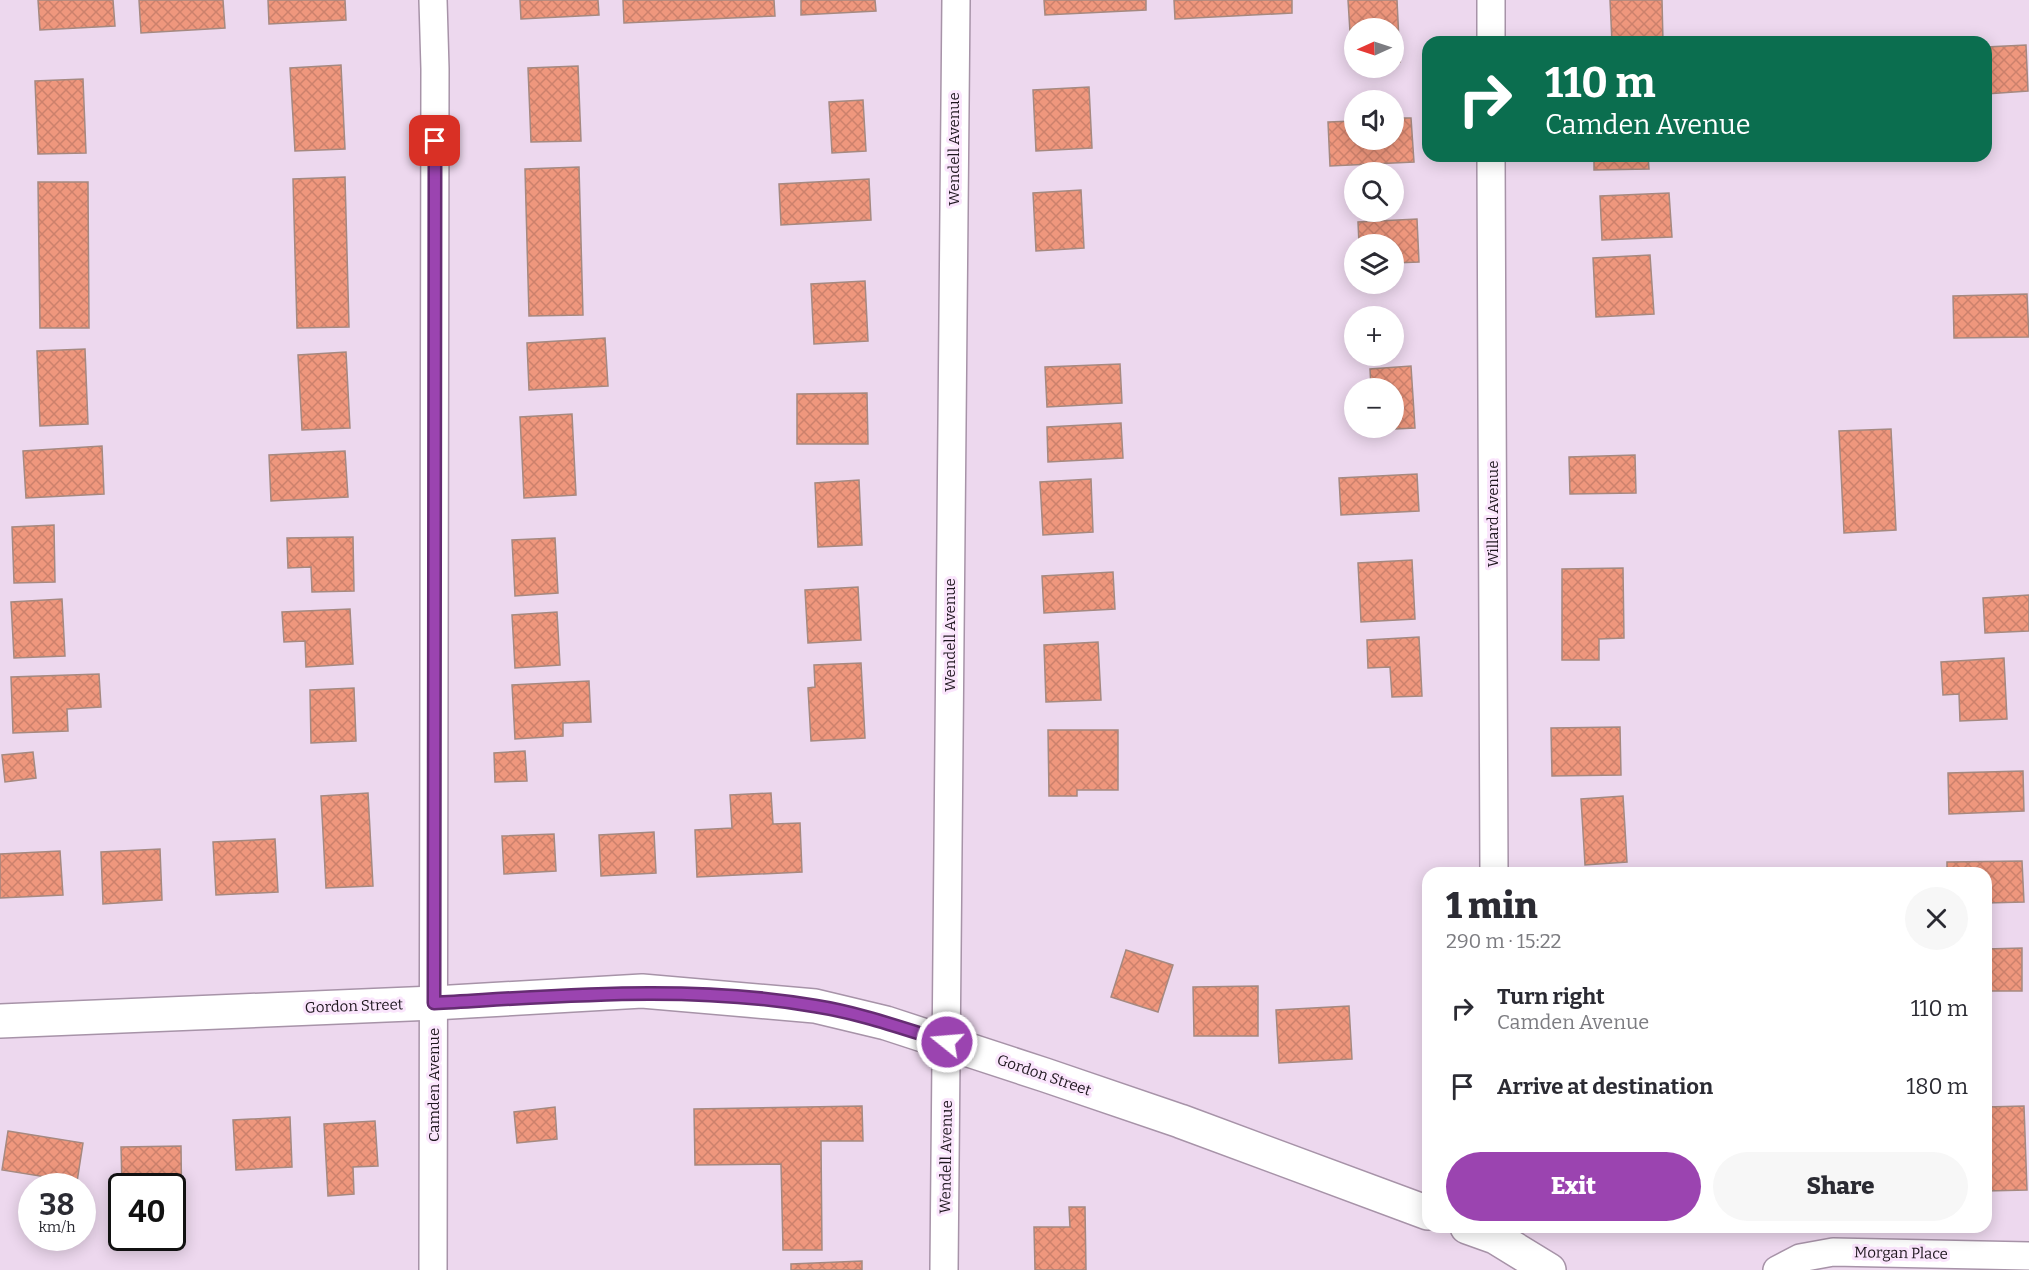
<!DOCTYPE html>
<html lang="en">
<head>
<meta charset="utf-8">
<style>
	:root { --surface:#fff; --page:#f7f7f7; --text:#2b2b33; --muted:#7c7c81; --accent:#9b44b0 }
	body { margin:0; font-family:Bitter,serif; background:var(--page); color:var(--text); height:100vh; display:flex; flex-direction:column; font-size:22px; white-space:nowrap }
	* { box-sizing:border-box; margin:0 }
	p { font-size:20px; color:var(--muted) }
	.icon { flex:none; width:33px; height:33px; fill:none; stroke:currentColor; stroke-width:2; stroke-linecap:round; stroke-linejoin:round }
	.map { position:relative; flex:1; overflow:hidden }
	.drawer { position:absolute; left:1422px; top:867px; width:570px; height:366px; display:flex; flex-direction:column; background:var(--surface); border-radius:18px; box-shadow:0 3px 15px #0003 }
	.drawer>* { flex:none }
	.top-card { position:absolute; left:1422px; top:36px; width:570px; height:126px; border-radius:18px; box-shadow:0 3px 15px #0003; background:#0b6e4f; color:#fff; overflow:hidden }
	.needle { width:39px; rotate:267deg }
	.buttons { position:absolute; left:1344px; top:18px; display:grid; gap:12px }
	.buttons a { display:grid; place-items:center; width:60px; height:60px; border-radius:50%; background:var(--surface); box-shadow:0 3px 15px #0003; font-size:30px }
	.speed { position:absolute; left:18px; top:1173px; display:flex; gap:12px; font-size:30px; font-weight:700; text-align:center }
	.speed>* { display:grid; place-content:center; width:78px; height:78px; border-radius:50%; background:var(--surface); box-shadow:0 3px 15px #0003; line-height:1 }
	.speed small { font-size:15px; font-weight:400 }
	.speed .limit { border:3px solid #111; border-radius:9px; background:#fff; color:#111 }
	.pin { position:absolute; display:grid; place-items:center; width:51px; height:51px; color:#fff; margin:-26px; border-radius:12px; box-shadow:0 3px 9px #0006 }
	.me { position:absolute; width:66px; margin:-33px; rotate:287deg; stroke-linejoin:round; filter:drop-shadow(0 0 4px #0008) }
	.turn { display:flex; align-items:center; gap:21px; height:126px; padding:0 24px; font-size:27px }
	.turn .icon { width:78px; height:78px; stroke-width:2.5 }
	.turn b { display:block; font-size:42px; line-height:51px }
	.round { display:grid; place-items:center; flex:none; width:63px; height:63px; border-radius:32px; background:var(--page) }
	.overview { display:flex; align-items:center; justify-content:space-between; height:102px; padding:0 24px }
	h1 { font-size:36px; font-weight:800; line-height:45px }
	.cta { display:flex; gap:12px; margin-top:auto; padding:12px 24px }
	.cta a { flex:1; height:69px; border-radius:36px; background:var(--accent); color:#fff; font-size:24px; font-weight:800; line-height:69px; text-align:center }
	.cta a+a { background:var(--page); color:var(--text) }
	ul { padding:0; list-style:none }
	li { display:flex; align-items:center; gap:18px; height:78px; padding:0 24px }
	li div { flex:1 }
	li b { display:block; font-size:22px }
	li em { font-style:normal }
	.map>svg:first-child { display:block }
	.building { fill:url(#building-cross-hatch); stroke:#a58980; stroke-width:1.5 }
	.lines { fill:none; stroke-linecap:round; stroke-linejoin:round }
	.minor-casing { stroke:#a793a8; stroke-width:30 }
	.tertiary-casing { stroke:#a793a8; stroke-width:36 }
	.minor { stroke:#fff; stroke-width:27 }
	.tertiary { stroke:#fff; stroke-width:33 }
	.route-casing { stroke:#652c72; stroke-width:15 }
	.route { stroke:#9b44b0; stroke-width:10 }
	.labels { text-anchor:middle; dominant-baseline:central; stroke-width:6; stroke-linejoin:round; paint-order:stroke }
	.street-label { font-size:15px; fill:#1e161e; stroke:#fae5fc }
</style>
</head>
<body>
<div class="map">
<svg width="2029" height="1270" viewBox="0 0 2029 1270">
	<defs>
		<pattern id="building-cross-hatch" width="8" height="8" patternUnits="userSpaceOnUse" patternTransform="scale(1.5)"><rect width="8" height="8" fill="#ef977d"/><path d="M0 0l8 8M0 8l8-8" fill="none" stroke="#cc816c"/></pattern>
	</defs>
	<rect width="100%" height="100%" fill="#edd8ee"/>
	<path class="building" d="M38,0H113L115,26L40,30Z
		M139,0H223L225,28L141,33Z
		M268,0H345L346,20L269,24Z
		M520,0H598L599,15L521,19Z
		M623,0H774L775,16L624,23Z
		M801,0H875L876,11L801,15Z
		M1044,0H1146V10L1045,15Z
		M1174,0H1292V13L1175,19Z
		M1348,0H1397L1400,62H1394V28H1354V64H1352Z
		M1610,0H1662L1663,42H1612Z
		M2026,45L2028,91L1986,94V47Z
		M341,65L345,149L295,151L290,68Z
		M578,66L581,141L531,142L528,68Z
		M83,79L86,153L38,154L35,81Z
		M1089,87L1092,148L1036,151L1033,90Z
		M863,100L866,151L832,153L829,102Z
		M1394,118H1411L1414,162L1330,166L1328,122L1354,121V140H1394Z
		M1594,156H1648L1649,169L1594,170Z
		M579,167L583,315L529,316L525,169Z
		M345,177L349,327L297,328L293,179Z
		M869,179L871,220L781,225L779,184Z
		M38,182H88L89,328H40Z
		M1081,190L1084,248L1036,251L1033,193Z
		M1669,193L1672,237L1602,240L1600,196Z
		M1417,219L1419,262L1394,263V244H1359L1358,222Z
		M1650,255L1654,314L1596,317L1593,258Z
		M865,281L868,341L814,344L811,284Z
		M2027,294L2029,337L1954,338L1953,296Z
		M605,338L608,386L529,390L527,343Z
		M85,349L88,424L40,426L37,351Z
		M346,352L350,428L302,430L298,355Z
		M1120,364L1122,403L1047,407L1045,367Z
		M1411,366L1415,428L1373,430V428H1394V388H1371L1370,369Z
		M867,393L868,444H797V394Z
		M572,414L576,495L524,498L520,417Z
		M1121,423L1123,458L1048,462L1047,427Z
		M1891,429L1896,530L1844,533L1839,431Z
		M102,446L104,494L26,498L23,451Z
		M345,451L348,497L271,501L269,455Z
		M1635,455L1636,493L1570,494L1569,457Z
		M1417,474L1419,511L1341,515L1339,478Z
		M1091,479L1093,532L1043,535L1040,482Z
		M859,480L862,545L818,547L815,483Z
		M54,525L55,582L14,583L12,527Z
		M353,537L354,591L312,592L311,567L288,568L287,538Z
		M555,538L558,593L515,596L512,540Z
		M1412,560L1415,619L1361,622L1358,563Z
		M1623,568L1624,638L1599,639V660H1562V569Z
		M1113,572L1115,609L1044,613L1042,576Z
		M858,587L861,640L808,643L805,590Z
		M2029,595V631L1985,633L1983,598Z
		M62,599L65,656L14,658L11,602Z
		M350,609L353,664L306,667L305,641L284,642L282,612Z
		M557,612L560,665L515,668L512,615Z
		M1419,637L1422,696L1392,697L1390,667L1368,668L1367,640Z
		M1098,642L1101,700L1046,702L1044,645Z
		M2004,658L2007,719L1960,721L1959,694L1943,695L1941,662Z
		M861,663L865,738L811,741L808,688L815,687L814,665Z
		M99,674L101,707L67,709L68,731L13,733L11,677Z
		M589,681L591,722L563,723V736L515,739L512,685Z
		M354,688L356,741L311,743L310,690Z
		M1620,727L1621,775L1552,776L1551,728Z
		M1048,730H1118V790H1077V796H1049Z
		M525,751L527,781L495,782L494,753Z
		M33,752L36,778L5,782L2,755Z
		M2023,771L2024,811L1949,814L1948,773Z
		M368,793L373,886L326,888L321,796Z
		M771,793L773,824L800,823L802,872L697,877L695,830L732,828L730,795Z
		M1623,796L1627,862L1585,865L1581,799Z
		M654,832L656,873L601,876L599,835Z
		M554,834L556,871L504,874L502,836Z
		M275,839L278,892L216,895L213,842Z
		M160,849L162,900L103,904L101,852Z
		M60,851L63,895L0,898V854Z
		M2022,861L2024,902L1986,903V873H1947V862Z
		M2022,948V991H1986V949Z
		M1126,950L1173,965L1158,1012L1111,997Z
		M1258,986V1036H1194L1193,987Z
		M1349,1006L1352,1059L1279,1063L1276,1010Z
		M862,1106L863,1141H821L822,1250H783L781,1164L695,1165L694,1109Z
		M2024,1106L2027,1190L1986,1191V1107Z
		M555,1107L557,1139L517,1143L514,1112Z
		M290,1117L292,1167L236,1170L233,1120Z
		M375,1121L378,1166L353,1167L354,1194L328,1196L324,1124Z
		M8,1131L83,1143L77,1182L2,1170Z
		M181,1146L182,1223H172V1186H122L121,1147Z
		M1069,1207H1085L1086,1270H1035L1034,1227H1070Z
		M862,1261V1270H791V1264Z"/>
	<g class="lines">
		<defs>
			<path id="minor" d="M433,0L435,69L433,1270
				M1491,0V42
				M1491,156L1494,873
				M944,1270L956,0
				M1777,1270L1800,1258L1833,1252L2029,1256"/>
			<path id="tertiary" d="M0,1021L434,1003L642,991L815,1006L886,1023L1045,1075L1180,1121L1428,1213
				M1467,1227L1495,1237L1549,1270"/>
		</defs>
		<use href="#minor" class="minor-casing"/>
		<use href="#tertiary" class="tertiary-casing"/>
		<use href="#minor" class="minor"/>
		<use href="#tertiary" class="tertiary"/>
	</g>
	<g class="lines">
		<defs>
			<path id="route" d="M435,141L434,1003C561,996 689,984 815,1006C860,1013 904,1029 947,1042"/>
		</defs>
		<use href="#route" class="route-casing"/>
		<use href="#route" class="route"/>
	</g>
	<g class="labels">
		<g class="street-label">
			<text transform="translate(954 149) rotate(-90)">Wendell Avenue</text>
			<text transform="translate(1493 514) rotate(-90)">Willard Avenue</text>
			<text transform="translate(950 635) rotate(-90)">Wendell Avenue</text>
			<text transform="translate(354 1006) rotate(-2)">Gordon Street</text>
			<text transform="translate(1044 1075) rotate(19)">Gordon Street</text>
			<text transform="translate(434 1085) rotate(-90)">Camden Avenue</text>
			<text transform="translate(946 1157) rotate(-89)">Wendell Avenue</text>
			<text transform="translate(1901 1253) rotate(1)">Morgan Place</text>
		</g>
	</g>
</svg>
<div class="buttons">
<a><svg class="needle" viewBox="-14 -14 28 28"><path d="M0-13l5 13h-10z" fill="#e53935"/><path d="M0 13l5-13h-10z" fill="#7c7c81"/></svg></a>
<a><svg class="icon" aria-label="sound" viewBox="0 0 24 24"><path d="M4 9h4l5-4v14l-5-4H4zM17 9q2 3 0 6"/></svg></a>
<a><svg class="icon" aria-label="search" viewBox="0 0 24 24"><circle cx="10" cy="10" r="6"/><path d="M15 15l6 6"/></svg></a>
<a><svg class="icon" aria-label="layers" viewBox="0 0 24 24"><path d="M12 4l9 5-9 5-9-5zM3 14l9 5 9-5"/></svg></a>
<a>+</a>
<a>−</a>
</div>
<div class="speed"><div>38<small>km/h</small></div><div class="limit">40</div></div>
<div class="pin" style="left:435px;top:141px;background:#d93025"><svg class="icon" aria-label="arrive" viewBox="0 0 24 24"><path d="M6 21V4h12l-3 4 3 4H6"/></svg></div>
<svg class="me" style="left:947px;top:1042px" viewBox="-20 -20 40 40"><circle r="17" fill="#9b44b0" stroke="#fff" stroke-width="3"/><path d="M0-11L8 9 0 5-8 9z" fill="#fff"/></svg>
<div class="top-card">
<div class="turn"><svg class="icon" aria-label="right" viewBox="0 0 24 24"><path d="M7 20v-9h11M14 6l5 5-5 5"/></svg><div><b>110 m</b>Camden Avenue</div></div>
</div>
<section class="drawer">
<div class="overview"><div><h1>1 min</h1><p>290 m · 15:22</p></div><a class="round"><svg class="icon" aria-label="close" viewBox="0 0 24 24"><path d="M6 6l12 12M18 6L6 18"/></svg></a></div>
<ul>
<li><svg class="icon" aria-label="right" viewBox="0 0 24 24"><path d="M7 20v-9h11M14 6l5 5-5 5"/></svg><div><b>Turn right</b><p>Camden Avenue</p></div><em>110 m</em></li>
<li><svg class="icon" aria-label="arrive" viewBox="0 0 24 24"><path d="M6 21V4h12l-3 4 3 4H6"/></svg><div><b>Arrive at destination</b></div><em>180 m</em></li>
</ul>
<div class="cta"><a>Exit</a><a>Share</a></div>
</section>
</div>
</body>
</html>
